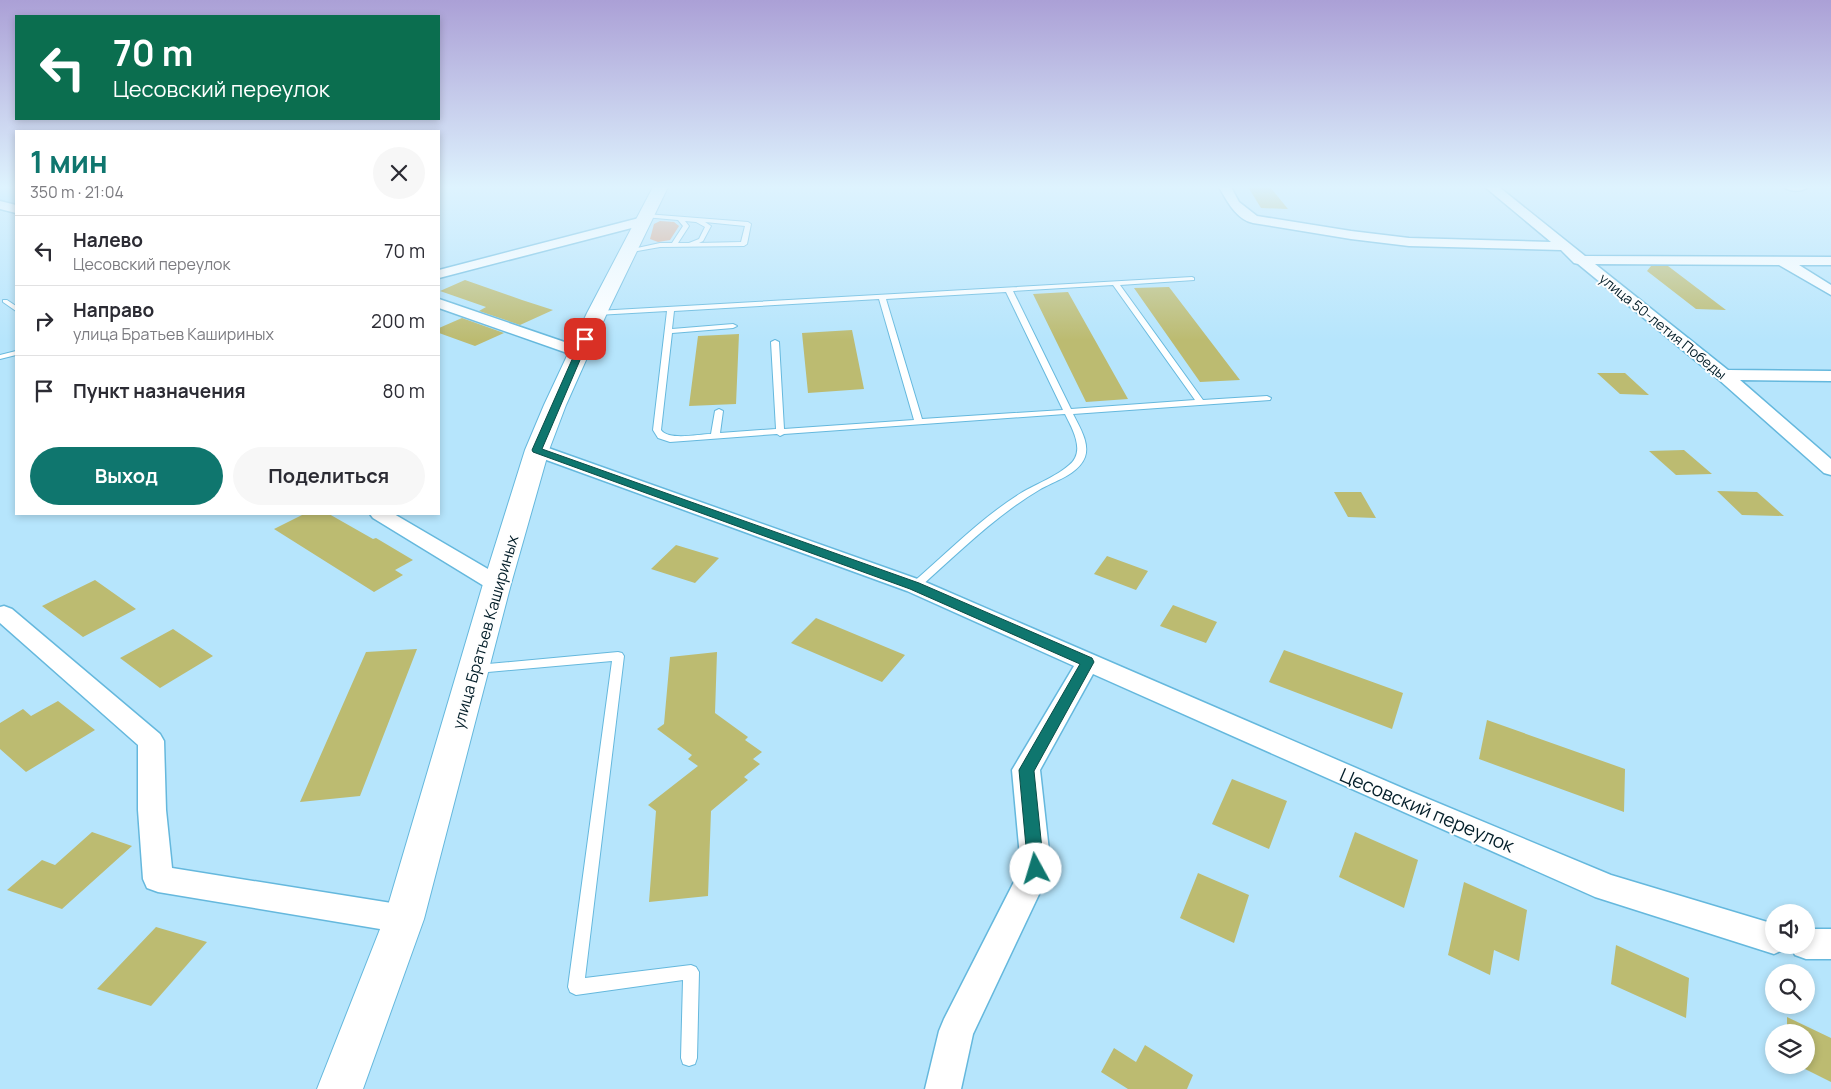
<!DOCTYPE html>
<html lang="ru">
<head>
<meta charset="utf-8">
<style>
	:root { --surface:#fff; --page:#f7f7f7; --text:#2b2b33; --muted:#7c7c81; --line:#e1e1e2; --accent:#0f766e }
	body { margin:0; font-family:Manrope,sans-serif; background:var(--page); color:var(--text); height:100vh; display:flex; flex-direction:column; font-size:19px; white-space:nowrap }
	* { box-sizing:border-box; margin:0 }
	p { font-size:16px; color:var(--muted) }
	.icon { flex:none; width:28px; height:28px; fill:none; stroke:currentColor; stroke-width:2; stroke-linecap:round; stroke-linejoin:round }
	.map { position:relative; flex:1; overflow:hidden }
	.details { position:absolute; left:15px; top:130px; width:425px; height:385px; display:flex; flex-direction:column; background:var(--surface); border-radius:0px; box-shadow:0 2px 8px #0003 }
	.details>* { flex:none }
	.guide { position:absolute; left:15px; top:15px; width:425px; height:105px; border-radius:0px; box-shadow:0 2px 8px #0003; background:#0b6e4f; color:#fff; overflow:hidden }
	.buttons { position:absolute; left:1765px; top:904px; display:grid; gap:10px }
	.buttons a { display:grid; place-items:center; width:50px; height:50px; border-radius:50%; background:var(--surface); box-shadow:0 2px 8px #0003; font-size:25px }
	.pin { position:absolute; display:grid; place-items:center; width:42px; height:42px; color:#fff; margin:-21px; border-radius:10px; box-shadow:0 2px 8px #0006 }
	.me { position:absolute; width:55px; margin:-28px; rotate:354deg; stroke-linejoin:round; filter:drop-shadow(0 0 4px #0008) }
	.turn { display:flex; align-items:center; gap:18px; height:105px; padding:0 15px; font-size:22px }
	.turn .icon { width:65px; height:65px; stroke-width:2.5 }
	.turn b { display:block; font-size:35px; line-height:42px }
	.round { display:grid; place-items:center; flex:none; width:52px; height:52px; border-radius:26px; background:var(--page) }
	.head { display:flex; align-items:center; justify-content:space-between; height:85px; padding:0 15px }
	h1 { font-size:30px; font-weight:700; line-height:38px; color:var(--accent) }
	.action { display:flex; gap:10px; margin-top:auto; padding:10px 15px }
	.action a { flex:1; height:58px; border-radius:30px; background:var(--accent); color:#fff; font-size:20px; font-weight:700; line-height:58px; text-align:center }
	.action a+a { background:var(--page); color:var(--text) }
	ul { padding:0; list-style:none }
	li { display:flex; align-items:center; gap:15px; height:70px; padding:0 15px; border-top:1px solid var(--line) }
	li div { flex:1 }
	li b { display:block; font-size:19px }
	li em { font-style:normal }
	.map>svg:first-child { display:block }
	.built { fill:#94ddfd }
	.green { fill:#db9a77 }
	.building { fill:#bcbb71 }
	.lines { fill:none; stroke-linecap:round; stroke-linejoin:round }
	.lane-casing { stroke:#65b8dd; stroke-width:2 }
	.street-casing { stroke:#65b8dd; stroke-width:3 }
	.secondary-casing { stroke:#65b8dd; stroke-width:2 }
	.lane { fill:#fff; fill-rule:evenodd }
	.street { fill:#fff; fill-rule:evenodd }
	.secondary { fill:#fff; fill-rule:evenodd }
	.route { fill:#0f766e; stroke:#0a4d48 }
	.labels { text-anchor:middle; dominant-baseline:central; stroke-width:4; stroke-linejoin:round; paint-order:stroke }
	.far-street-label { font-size:14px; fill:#031e29; stroke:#fefefe }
	.street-label { font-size:16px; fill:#031e29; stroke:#fefefe }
	.near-street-label { font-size:19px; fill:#031e29; stroke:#fefefe }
</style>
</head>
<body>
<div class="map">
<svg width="1831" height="1089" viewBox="0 0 1831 1089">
	<rect width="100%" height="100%" fill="#b6e5fc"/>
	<path class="built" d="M0,187H16V207L5,211L0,210Z"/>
	<path class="green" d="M660,221L674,222L679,226L670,240L658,242L650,239L654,224Z"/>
	<path class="building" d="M1248,187H1270L1288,209L1261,208Z
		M1651,266H1668L1726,310L1696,309L1647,271Z
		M465,280L522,300L553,310L520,325L479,311L486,307L440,291Z
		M1169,287L1240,380L1200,382L1134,288Z
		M1068,292L1128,399L1086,402L1033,294Z
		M462,318L504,333L475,346L439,333V328Z
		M852,330L864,389L808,393L802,333Z
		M739,334L736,404L689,406L698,336Z
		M1597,373H1625L1649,395L1620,394Z
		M1684,450L1712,474L1676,475L1649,451Z
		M1717,491L1757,492L1784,516L1742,515Z
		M1334,492H1361L1376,518L1348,517Z
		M304,514H329L373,539L376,538L413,560L395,570L403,575L374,592L274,529Z
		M676,545L719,558L695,583L651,569Z
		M1107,556L1148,571L1136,590L1094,574Z
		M95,580L136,609L83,637L42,606Z
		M1173,605L1217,622L1206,643L1160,626Z
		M816,618L905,655L882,682L791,643Z
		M173,629L213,656L160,688L120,658Z
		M417,649L360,796L300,802L366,652Z
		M1284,650L1403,693L1392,729L1269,682Z
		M717,652L715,713L748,737L745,740L762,752L753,759L760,764L744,777L748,780L711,811L708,896L649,902L656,811L648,805L698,766L688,759L692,755L657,729L664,724L670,657Z
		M58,701L95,730L26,772L0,749V723L23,709L31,716Z
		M1487,720L1625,769L1624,812L1479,759Z
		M1232,779L1287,801L1269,849L1212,824Z
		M92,832L132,846L62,909L7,890L42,860L55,865Z
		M1355,832L1418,860L1404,908L1339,877Z
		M1198,873L1249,895L1234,943L1180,918Z
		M1464,882L1527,910L1519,961L1494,950L1490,975L1448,955Z
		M156,927L207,942L151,1006L97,989Z
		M1616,945L1689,978L1686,1018L1611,984Z
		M1787,1017L1831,1038V1082L1797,1065H1806V1032H1787Z
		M1145,1045L1193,1075L1187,1089H1128L1101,1072L1114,1048L1136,1062Z"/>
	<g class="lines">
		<defs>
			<path id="lane" d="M646,214L748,222L751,224L747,244L744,246L660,247L626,253V251L628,250L660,243H672L683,226L678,220L644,217V215ZM685,221L696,222L705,227L699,239L689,243H678L689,226ZM705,222L745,226L741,242L699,243L703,241L711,226Z
				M1192,277L1194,278V280L1120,285L1203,400L1267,396L1271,398L1270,400L1073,414C1079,426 1090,443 1085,457C1078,475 1054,481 1039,490C995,516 957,554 919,588H911L910,586L911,584C947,553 981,518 1021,493C1034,485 1069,471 1075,458C1082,445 1071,426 1065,414L784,434L780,436L777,434L670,442L658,438L653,430L667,311L597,315L593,313L597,311ZM1113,285L1195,400L1071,409L1013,291ZM1006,292L1063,410L922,419L886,299ZM879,299L914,420L784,429L779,342L775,340L771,342L776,429L720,433L723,411L719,409L715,411L711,434C699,434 669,441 661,430L672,333L733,328L737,326L733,324L672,329L674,311Z
				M3,300H7L16,306V311L3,302Z
				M16,351V355L0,359V355Z
				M618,652L622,653L624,656L585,978L691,965L696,967L699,972L697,1058L695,1064L689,1066L683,1064L681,1058L683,980L576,995L570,992L568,987L612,661L477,673L473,672L471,669L473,666L477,665Z"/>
			<path id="street" d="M1219,187H1231L1239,202L1257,216L1351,231L1409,238L1551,242L1485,187H1499L1585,256L1831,257V265H1799L1831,285V295L1779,265L1595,264L1728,370L1831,371V381L1740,380L1831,459V475L1824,473L1718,379L1578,264L1574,263L1561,250L1409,246L1351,239L1253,223C1236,219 1227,201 1219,187Z
				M1784,187H1808C1802,192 1790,192 1784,187Z
				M0,201L16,205V213L0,209Z
				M643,217L647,218L649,221L647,224L439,278V270Z
				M439,299L585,349L587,352L585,355H573L439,308Z
				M537,444L923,581L1407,790L1611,875L1774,924V945H1787L1785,949L1774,954L1595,897L1093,674L1040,770L1051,869L973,1034L961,1089H925L939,1031L944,1019L1021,868L1012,770L1074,666L907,591L530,454L528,450L530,446Z
				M370,514H394L505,579L508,584L505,589L497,591L489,589L373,518Z
				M4,606L12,609L160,734L164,741L166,810L172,868L404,905L415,909L420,919L415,929L404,933L158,892L147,888L143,879L138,810V745L0,623V607Z
				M1806,929H1831V959H1806L1795,955L1790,945H1806Z"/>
			<path id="secondary" d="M653,187H668L607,313L566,405L549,450L511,584L424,919L363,1089H317L384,919L483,584L525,450L544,405L587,313Z"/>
		</defs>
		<use href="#lane" class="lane-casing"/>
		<use href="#street" class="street-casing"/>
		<use href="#secondary" class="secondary-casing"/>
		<use href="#lane" class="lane"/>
		<use href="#street" class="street"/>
		<use href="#secondary" class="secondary"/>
	</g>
	<linearGradient id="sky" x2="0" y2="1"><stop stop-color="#aba0d6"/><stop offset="0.55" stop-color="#def3fe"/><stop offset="1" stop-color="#def3fe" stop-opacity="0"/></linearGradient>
	<rect width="1831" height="340" fill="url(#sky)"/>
	<path class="route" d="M582,337L589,339L542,449L919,583L1092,658L1094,662L1034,771L1044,869L1042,874L1036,876L1030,874L1028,869L1019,770L1080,664L910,589L533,452L532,450Z"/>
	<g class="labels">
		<g class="far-street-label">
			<text transform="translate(1663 326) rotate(39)">улица 50-летия Победы</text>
		</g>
		<g class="street-label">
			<text transform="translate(485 632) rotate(-74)">улица Братьев Кашириных</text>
		</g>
		<g class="near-street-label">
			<text transform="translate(1427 810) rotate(23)">Цесовский переулок</text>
		</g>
	</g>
</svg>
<div class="buttons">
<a><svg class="icon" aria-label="sound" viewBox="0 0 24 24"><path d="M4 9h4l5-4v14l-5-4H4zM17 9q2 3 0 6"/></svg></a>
<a><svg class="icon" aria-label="search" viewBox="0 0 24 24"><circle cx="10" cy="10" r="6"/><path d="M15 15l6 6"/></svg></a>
<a><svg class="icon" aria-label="layers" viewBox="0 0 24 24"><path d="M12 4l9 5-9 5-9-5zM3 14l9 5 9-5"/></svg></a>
</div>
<div class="pin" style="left:585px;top:339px;background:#d93025"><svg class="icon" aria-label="arrive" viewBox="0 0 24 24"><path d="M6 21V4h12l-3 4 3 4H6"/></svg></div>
<svg class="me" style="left:1036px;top:869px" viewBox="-20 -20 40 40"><circle r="19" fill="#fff"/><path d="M0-13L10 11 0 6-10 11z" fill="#0f766e"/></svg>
<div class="guide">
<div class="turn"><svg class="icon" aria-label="left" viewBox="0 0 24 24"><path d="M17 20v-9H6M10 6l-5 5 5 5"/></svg><div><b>70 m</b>Цесовский переулок</div></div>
</div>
<section class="details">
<div class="head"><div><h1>1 мин</h1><p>350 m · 21:04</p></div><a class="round"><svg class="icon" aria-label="close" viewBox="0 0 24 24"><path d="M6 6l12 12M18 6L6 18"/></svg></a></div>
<ul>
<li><svg class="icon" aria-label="left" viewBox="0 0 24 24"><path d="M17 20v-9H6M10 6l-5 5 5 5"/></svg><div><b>Налево</b><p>Цесовский переулок</p></div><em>70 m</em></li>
<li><svg class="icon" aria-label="right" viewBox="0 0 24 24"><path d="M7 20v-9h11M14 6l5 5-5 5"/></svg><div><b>Направо</b><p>улица Братьев Кашириных</p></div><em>200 m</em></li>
<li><svg class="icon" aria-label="arrive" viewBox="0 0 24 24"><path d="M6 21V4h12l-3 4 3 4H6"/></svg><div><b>Пункт назначения</b></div><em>80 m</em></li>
</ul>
<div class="action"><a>Выход</a><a>Поделиться</a></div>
</section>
</div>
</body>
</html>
